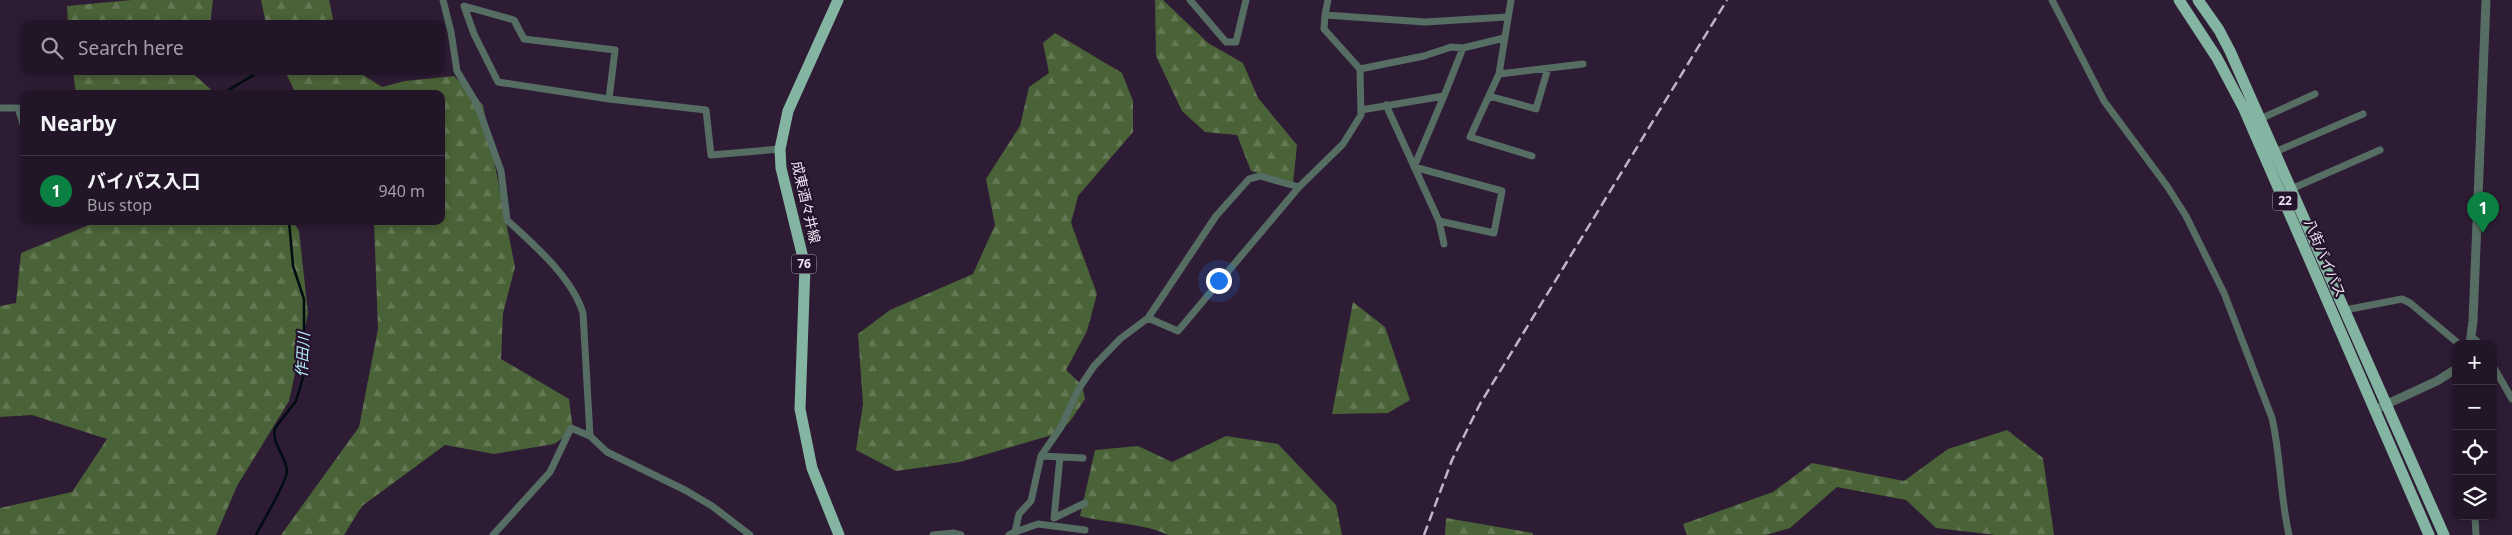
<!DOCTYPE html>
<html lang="en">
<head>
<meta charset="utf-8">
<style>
	body { margin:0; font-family:"Noto Sans","Noto Sans JP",sans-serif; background:#2e2233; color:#f1f3f6 }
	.controls { position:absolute; right:15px; bottom:15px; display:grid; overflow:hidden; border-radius:10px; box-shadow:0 2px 8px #0003 }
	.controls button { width:45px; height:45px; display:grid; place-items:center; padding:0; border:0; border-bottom:1px solid #3f3444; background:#221527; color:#f1f3f6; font:25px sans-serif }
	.you { position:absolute; left:1218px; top:280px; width:18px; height:18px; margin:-12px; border:4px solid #fff; border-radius:50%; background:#1a73e8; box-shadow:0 0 0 8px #1a73e833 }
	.badge { display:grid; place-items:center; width:32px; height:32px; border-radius:50%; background:#0b8043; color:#fff; font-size:16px; font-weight:700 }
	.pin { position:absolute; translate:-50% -41px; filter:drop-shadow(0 1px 2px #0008) }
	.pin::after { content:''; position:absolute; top:26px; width:18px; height:15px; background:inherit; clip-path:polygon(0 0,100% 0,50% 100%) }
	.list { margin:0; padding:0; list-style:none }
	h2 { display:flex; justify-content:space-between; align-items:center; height:65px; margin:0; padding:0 20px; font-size:21px }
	h2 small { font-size:16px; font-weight:400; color:#a29fa7 }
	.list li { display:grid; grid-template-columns:32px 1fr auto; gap:15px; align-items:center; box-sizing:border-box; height:70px; padding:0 20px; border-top:1px solid #3f3444 }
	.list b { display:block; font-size:19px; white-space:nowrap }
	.list p { margin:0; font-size:16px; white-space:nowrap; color:#a29fa7 }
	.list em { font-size:16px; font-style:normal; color:#a29fa7 }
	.icon { flex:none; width:28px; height:28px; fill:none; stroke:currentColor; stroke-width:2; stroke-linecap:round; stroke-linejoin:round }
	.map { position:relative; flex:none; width:2512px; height:535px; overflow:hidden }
	.search { position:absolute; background:#221527; box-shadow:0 2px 8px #0003; left:20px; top:20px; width:425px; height:55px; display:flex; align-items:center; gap:12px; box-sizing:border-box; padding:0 18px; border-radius:10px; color:#a29fa7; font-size:19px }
	.panel { position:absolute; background:#221527; box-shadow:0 2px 8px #0003; left:20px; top:90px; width:425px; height:135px; border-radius:10px }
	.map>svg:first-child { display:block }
	.forest { fill:url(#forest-firs) }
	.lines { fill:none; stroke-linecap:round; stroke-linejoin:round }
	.stream { stroke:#000c11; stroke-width:2.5 }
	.minor { stroke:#556d63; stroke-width:7 }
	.tertiary { stroke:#556d63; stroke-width:9 }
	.primary { stroke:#83b5a2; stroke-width:11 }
	.rail { stroke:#c1b3c5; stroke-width:2.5; stroke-dasharray:10 5; stroke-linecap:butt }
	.labels { text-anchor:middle; stroke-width:4.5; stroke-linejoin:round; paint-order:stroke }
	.shield { fill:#24132a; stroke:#b3a5b7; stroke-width:1 }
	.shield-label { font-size:12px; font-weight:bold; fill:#f0e4f4 }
	.street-label { font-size:14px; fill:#f0e4f4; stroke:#24132a }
	.water-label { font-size:15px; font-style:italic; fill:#b2ecf9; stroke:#24132a }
</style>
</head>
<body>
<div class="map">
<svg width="2512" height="535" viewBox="0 0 2512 535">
	<defs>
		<pattern id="forest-firs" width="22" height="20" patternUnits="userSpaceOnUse" patternTransform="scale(1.25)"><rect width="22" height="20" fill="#4a6237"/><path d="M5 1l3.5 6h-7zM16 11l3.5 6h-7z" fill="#647855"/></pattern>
	</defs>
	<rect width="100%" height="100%" fill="#2e1c34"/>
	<!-- forest -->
	<path class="forest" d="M132 0H213L210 24H68L67 6Z
		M261 0H329L334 24H266Z
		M1155 0H1163L1208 43 1243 63 1258 98 1297 145 1293 183 1251 171 1237 135 1205 132 1182 111 1156 56Z
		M1055 33 1122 73 1133 101V132L1078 196 1071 223 1097 294 1087 331 1066 370 1082 385 1085 399 1071 420 1059 433 960 462 896 471 856 450 863 404 858 334 890 310 973 274 995 225 986 179 1020 126 1029 87 1049 73 1043 43Z
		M73 71H190L216 94H76Z
		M285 71H357L382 87 405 81 454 76 483 105 515 267 503 313 501 359 569 399 573 431 554 444 494 454 445 445 362 506 344 535H281L359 427 378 329 374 221H441V94H296Z
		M91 221H293L299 231 308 313 289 401 237 486 216 535H0V508L72 492 107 439 32 415 0 417V306L16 303 21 253 89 225Z
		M1353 302 1385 327 1410 400 1388 413 1332 414Z
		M2007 430 2043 458 2054 535H1996L1936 528 1906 500 1837 487 1790 528 1766 535H1687L1683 524 1773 492 1812 463 1904 481 1948 449Z
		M1226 436 1278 444 1336 505 1342 535H1168C1141 522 1109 524 1080 516L1095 450 1138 446 1172 462Z
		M1446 518 1533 533V535H1445Z"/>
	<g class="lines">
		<!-- stream -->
		<path class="stream" d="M222 94 260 71
			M256 535C262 523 286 483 287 472 287 457 271 444 275 428L296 401 304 374V299L293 266 289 221"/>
		<!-- minor -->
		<path class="minor" d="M443 0 451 32 457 71 477 104 501 171 507 220C534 245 572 277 583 313L590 436
			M1190 0 1226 42H1236L1246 0
			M1328 0 1325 15 1425 22 1507 17
			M1511 0 1499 74 1470 137 1532 156
			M2052 0 2104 101 2167 186 2186 216 2224 293 2272 418C2281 457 2280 496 2289 535
			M464 6 514 20 524 39 615 50 609 99 498 82 474 34Z
			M1325 15 1324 29 1360 69
			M1499 74 1583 64
			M1489 96 1536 109 1548 68
			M609 99 706 110 711 155 780 149
			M1386 105 1439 221 1444 244
			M0 108H18L24 127
			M1361 110 1444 96 1463 48
			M2260 119 2315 94
			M2275 152 2363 114
			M2291 189 2380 150
			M1439 221 1494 233 1502 191 1414 167 1444 96
			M2345 310 2402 299 2410 303 2459 344
			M1148 318 1178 331 1299 187 1343 144 1361 115 1360 69 1424 56 1451 47 1463 48 1504 38
			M2472 337 2480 344
			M2493 366 2512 399
			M1041 456 1083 458
			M1060 457 1054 518 1085 503
			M2475 516 2476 535
			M1015 532 1038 524 1085 530
			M493 535 550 472 571 428 590 436 607 452 685 490 712 506 750 535
			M933 535 953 533 961 535
			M1009 535 1015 532 1019 514 1031 501 1041 456 1061 427 1078 390 1094 366 1120 339 1148 318 1216 216 1249 179 1260 176 1299 187"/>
		<!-- tertiary -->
		<path class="tertiary" d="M2470 344 2473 321 2486 0
			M2374 410 2437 381 2456 369"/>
		<!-- primary -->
		<path class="primary" d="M838 0 788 111 780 149 781 168 805 266 800 409 812 468 839 535
			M2179 0 2217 58 2244 109 2429 535
			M2198 0 2219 30 2230 51 2444 535"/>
		<!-- rail -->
		<path class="rail" d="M1424 535 1452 460 1480 404 1727 0"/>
	</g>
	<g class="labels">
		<!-- shield labels -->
		<g class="shield">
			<rect x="2272.5" y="191.5" width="25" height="19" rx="4"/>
			<rect x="791.5" y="254.5" width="25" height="19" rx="4"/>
		</g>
		<g class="shield-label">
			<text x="2285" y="205">22</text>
			<text x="804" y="268">76</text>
		</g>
		<!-- street labels -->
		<g class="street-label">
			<text transform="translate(806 202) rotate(77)" y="5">成東酒々井線</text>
			<text transform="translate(2325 258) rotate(67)" y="5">八街バイパス</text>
		</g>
		<!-- water labels -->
		<g class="water-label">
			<text transform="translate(303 355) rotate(-87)" y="5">作田川</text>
		</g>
	</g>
</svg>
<div class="controls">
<button>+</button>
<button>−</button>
<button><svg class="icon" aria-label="locate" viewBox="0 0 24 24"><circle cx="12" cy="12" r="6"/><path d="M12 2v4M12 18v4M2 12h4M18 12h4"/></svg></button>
<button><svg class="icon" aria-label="layers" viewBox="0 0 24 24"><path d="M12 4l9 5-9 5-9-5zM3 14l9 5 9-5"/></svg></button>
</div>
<div class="you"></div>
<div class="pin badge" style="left:2483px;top:233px">1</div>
<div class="search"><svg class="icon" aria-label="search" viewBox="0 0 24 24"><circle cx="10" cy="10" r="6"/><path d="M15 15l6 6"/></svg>Search here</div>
<section class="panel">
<h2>Nearby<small></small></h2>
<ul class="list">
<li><span class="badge">1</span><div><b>バイパス入口</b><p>Bus stop</p></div><em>940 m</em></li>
</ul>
</section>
</div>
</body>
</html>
